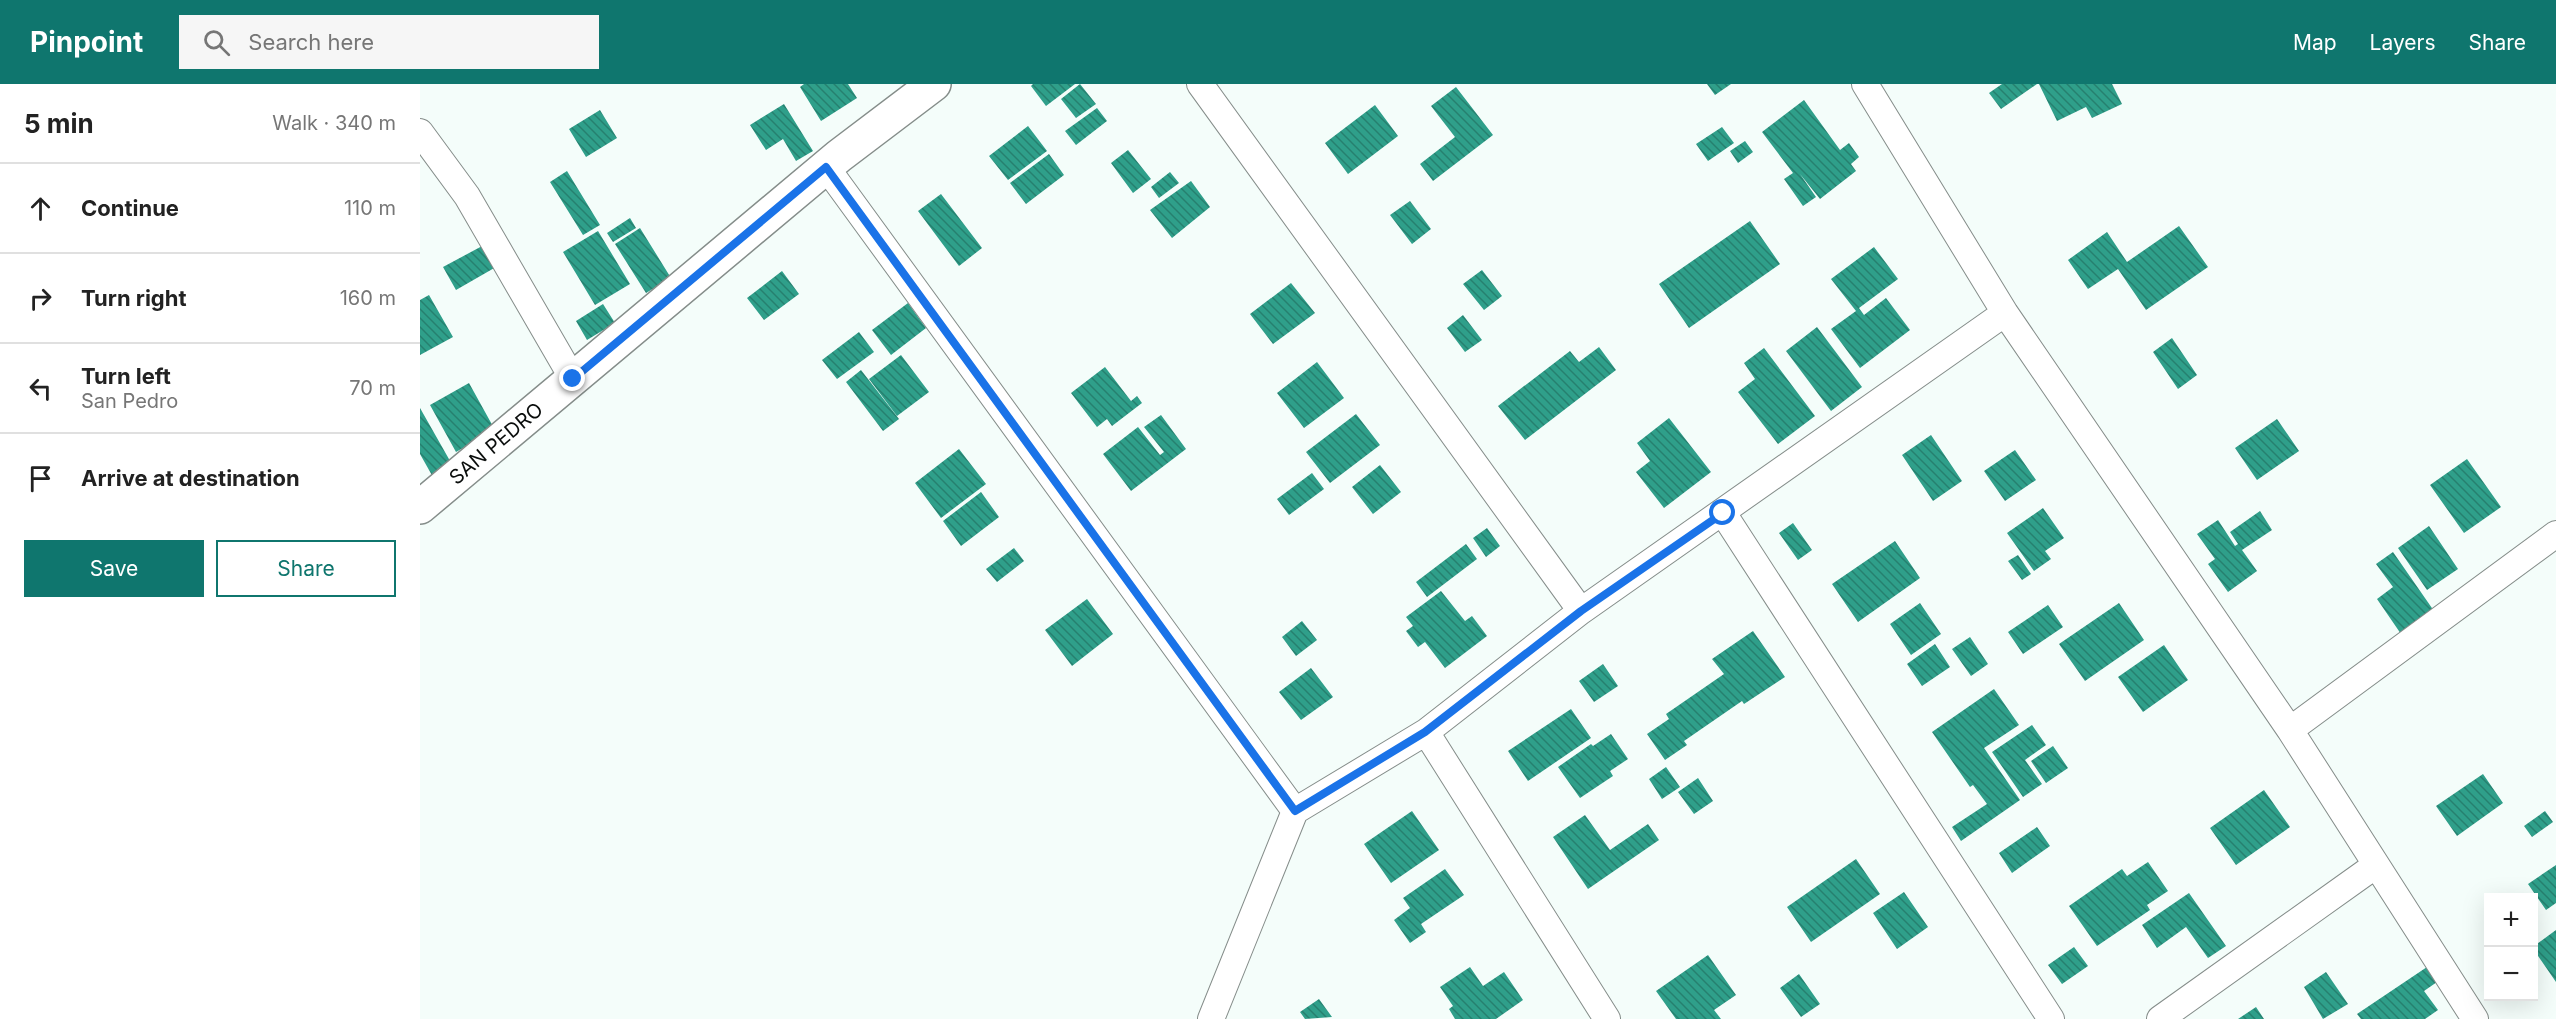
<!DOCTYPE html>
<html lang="en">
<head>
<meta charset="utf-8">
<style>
	body { margin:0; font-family:Inter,sans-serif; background:#f6f6f6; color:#222 }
	.controls { position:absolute; right:18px; bottom:18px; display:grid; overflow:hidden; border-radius:0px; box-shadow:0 6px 24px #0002 }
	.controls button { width:54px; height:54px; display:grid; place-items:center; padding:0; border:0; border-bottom:2px solid #e0e0e0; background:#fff; color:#222; font:30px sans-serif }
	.stop { position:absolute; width:18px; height:18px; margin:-14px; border:4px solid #1a73e8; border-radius:50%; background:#fff }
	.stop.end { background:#1a73e8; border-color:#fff; box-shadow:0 2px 6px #0008 }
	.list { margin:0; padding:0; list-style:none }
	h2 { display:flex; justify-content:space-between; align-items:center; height:78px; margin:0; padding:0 24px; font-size:26px }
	h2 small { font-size:20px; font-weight:400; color:#767676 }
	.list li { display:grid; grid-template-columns:39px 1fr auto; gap:18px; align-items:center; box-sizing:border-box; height:90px; padding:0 24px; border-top:2px solid #e0e0e0 }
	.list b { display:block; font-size:22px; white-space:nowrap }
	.list p { margin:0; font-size:20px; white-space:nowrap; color:#767676 }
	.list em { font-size:20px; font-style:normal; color:#767676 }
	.actions { display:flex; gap:12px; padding:18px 24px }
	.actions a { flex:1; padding:14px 0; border:2px solid #0f766e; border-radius:0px; text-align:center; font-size:21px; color:#0f766e }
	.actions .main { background:#0f766e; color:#fff }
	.icon { flex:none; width:33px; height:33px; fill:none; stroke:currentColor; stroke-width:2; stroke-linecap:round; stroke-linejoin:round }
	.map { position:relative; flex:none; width:2136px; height:935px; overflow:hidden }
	header { display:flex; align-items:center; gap:36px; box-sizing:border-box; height:84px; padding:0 30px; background:#0f766e; color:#fff }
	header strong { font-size:28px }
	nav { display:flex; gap:33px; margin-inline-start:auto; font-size:21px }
	.search { width:420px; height:54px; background:#f6f6f6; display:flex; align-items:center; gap:15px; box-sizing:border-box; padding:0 21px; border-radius:0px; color:#767676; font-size:22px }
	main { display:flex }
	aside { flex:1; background:#fff }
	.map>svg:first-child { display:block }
	.building { fill:url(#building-back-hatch) }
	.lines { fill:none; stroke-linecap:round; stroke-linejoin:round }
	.street-casing { stroke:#858d8a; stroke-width:28 }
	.secondary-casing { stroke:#858d8a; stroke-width:36 }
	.street { stroke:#fff; stroke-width:26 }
	.secondary { stroke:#fff; stroke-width:33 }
	.route { stroke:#1a73e8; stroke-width:8 }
	.labels { text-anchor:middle; stroke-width:4.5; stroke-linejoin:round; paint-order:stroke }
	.street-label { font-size:20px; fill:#0a0d0c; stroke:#fff }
</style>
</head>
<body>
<header>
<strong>Pinpoint</strong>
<div class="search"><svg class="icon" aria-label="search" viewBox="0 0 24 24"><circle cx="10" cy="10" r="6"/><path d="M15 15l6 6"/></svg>Search here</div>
<nav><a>Map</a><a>Layers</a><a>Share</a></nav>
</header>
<main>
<aside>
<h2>5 min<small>Walk · 340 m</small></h2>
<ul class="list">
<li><svg class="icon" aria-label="ahead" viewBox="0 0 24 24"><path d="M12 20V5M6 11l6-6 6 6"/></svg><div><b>Continue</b></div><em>110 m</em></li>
<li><svg class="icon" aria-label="right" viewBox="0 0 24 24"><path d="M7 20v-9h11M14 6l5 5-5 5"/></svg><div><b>Turn right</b></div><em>160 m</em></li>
<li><svg class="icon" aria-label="left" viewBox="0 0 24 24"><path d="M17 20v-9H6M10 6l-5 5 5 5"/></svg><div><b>Turn left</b><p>San Pedro</p></div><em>70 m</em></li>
<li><svg class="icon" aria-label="arrive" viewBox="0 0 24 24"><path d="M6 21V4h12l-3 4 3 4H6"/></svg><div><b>Arrive at destination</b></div></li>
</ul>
<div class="actions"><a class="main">Save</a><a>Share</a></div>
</aside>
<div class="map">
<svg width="2136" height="935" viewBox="0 0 2136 935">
	<defs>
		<pattern id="building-back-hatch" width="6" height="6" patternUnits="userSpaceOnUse" patternTransform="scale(1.5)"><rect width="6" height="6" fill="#2f9f8a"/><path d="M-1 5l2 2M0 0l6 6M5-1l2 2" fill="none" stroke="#26806f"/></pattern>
	</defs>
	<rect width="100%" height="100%" fill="#f4fdfa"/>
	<!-- building -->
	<path class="building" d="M384 0H428L437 14 401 37 380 3Z
		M613 0H655L626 22 611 2Z
		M660 0 676 20 656 34 641 15Z
		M1287 0H1311L1295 11Z
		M1582 0H1617L1581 25 1569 9Z
		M1619 0H1692L1702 20 1672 34 1666 23 1637 37Z
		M1036 3 1073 51 1013 97 1000 80 1035 53 1011 22Z
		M1384 16 1420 66 1429 59 1439 73 1431 80 1436 87 1400 115 1380 90 1396 113 1383 122 1364 95 1373 89 1342 48Z
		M364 20 393 67 376 77 363 55 346 66 330 41Z
		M955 21 978 52 928 90 905 59Z
		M677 24 687 37 656 61 645 47Z
		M180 26 197 54 166 73 149 45Z
		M608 42 627 67 588 96 569 72Z
		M1302 43 1314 59 1288 77 1276 60Z
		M1325 57 1333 68 1318 79 1310 67Z
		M708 66 731 95 713 109 691 79Z
		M629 70 644 91 606 120 590 99Z
		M147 87 180 141 163 151 130 98Z
		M750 88 759 99 739 114 731 103Z
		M771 97 790 123 752 154 730 126Z
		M521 110 562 164 539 182 498 127Z
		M990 117 1011 145 992 160 970 131Z
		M210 134 216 144 193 158 187 149Z
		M1330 137 1360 180 1269 244 1239 200Z
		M1759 142 1788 183 1726 226 1698 185 1668 205 1648 176 1687 148 1707 178Z
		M220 144 251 194 226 209 195 160Z
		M178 147 210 200 175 221 143 168Z
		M64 161 76 183 36 206 23 183Z
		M1454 163 1478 195 1439 224 1444 231 1466 214 1490 246 1440 284 1411 245 1436 227 1411 195Z
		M1062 186 1082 212 1064 226 1043 200Z
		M362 187 379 210 344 236 327 214Z
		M871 199 895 229 853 260 830 230Z
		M9 211 33 253 0 271V216Z
		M488 219 506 244 471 271 452 246Z
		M183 220 195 239 167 256 156 237Z
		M1043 231 1062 256 1045 268 1027 244Z
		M1397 243 1442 303 1411 327 1366 267Z
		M439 248 454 268 417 295 402 276Z
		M1752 254 1777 291 1758 305 1733 268Z
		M1179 263 1196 286 1105 356 1078 322 1150 267 1159 278Z
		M1344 264 1395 332 1358 360 1318 308 1335 295 1324 279Z
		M481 271 509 308 477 332 449 295Z
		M897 278 924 314 884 344 857 309Z
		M685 283 711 317 717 312 722 319 692 342 687 335 677 343 651 309Z
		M441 286 479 335 463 347 426 298Z
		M49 299 75 346 36 368 10 321Z
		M0 324 38 391 18 402 0 370Z
		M936 330 960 361 910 399 886 368Z
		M741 331 766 365 711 407 683 370 718 343 740 371 744 368 724 343Z
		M1249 334 1291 388 1244 424 1216 388 1230 377 1217 359Z
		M1857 335 1879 367 1837 396 1815 364Z
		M1511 351 1542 397 1513 417 1482 371Z
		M539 365 566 400 521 434 495 399Z
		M1595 366 1616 396 1585 417 1564 387Z
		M2047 375 2081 423 2044 449 2010 401Z
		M960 381 981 408 953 430 932 403Z
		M892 389 904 405 869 431 857 415Z
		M561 408 579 433 541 462 523 437Z
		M1623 424 1644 454 1625 467 1631 475 1614 487 1587 449Z
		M1840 427 1852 446 1822 466 1837 487 1808 508 1788 480 1795 475 1777 450 1798 436 1815 462 1818 460 1810 448Z
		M1373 439 1392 466 1378 476 1359 449Z
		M2009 442 2038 485 2007 506 1978 464Z
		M1067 444 1080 462 1066 473 1053 454Z
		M1475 457 1500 494 1438 538 1412 500Z
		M1046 460 1057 475 1007 513 996 498Z
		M594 464 604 477 577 498 566 485Z
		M1973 468 2014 527 1981 550 1957 515 1973 503 1956 480Z
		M1598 471 1611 490 1602 496 1588 477Z
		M1021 507 1045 537 1052 532 1067 552 1025 584 1005 558 998 563 986 547 993 542 986 533Z
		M667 515 693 550 652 582 625 546Z
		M1500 519 1521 550 1491 571 1470 540Z
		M1699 519 1724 556 1665 597 1639 560Z
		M1628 521 1643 543 1603 570 1588 548Z
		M882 537 897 556 876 572 862 553Z
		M1333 547 1365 593 1324 620 1322 617 1264 657 1267 661 1245 676 1227 650 1249 635 1246 630 1304 590 1292 575Z
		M1550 553 1568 580 1551 592 1532 565Z
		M1515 560 1530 583 1502 602 1487 580Z
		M1744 561 1768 596 1723 628 1698 593Z
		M1183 580 1198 602 1174 618 1159 597Z
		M891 584 913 613 881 636 859 608Z
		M1574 605 1599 641 1564 664 1600 716 1541 757 1532 743 1567 720 1553 701 1550 703 1512 648Z
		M1151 625 1171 654 1108 697 1088 667Z
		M1612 641 1626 661 1605 676 1622 700 1603 713 1572 668Z
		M1191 650 1208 675 1190 687 1193 692 1160 714 1138 683 1171 660 1173 662Z
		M1633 662 1648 684 1626 699 1611 677Z
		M1246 683 1260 703 1242 715 1229 695Z
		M2063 690 2083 719 2037 752 2016 722Z
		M1278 694 1293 717 1274 730 1258 708Z
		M1844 706 1870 743 1816 781 1790 744Z
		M992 727 1019 766 971 799 944 760Z
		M2125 727 2133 738 2112 753 2104 742Z
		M1165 731 1190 766 1228 740 1239 756 1168 805 1133 753Z
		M1617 743 1630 762 1592 789 1579 769Z
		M1436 775 1460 810 1391 858 1367 823Z
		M1728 778 1748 807 1727 821 1730 826 1677 862 1649 822 1702 785 1707 792Z
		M2136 781V819L2126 826 2108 800Z
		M1025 785 1044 811 1001 840 1006 848 990 859 974 836 990 824 983 814Z
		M1484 808 1508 843 1477 865 1453 829Z
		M1769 809 1806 862 1788 874 1766 843 1737 864 1722 841Z
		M2136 846V898L2114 866V862Z
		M1654 863 1668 882 1642 900 1628 881Z
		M1288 871 1316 911 1294 926 1301 935H1256L1236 907Z
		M1050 883 1063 902 1084 888 1103 916 1076 935H1035L1029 925 1033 922 1020 903Z
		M2007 883 2017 898 2004 907 2018 926 2005 935H1941L1937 930Z
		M1906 888 1928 920 1903 935 1884 903Z
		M1379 890 1400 920 1381 933 1360 904Z
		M899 915 912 933 885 935 880 928Z
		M1836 923 1844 935H1818Z"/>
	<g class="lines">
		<!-- street casing -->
		<g class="street-casing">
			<path id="street" d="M780 0 1161 527
				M1445 0 1585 229 1870 646 2055 935
				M0 48 47 112 153 295
				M406 83 875 727
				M1303 429 1631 935
				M1870 646 2136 450
				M1006 648 1187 935
				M791 935 875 727 1006 648 1161 527 1585 229
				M1740 935 1956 781"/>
		</g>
		<!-- secondary casing -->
		<g class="secondary-casing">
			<g id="secondary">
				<path id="s1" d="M0 423 419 72 514 0"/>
			</g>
		</g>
		<!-- street -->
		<use href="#street" class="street"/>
		<!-- secondary -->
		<use href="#secondary" class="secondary"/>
	</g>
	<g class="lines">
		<!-- route -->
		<path class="route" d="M153 295 406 83 875 727 1005 648 1161 527 1303 429"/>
	</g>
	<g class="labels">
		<!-- street labels -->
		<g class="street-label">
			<text dy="7" stroke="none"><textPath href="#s1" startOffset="99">SAN PEDRO</textPath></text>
		</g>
	</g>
</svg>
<div class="controls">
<button>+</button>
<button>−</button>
</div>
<div class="stop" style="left:1303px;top:429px"></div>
<div class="stop end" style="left:153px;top:295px"></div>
</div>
</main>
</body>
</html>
